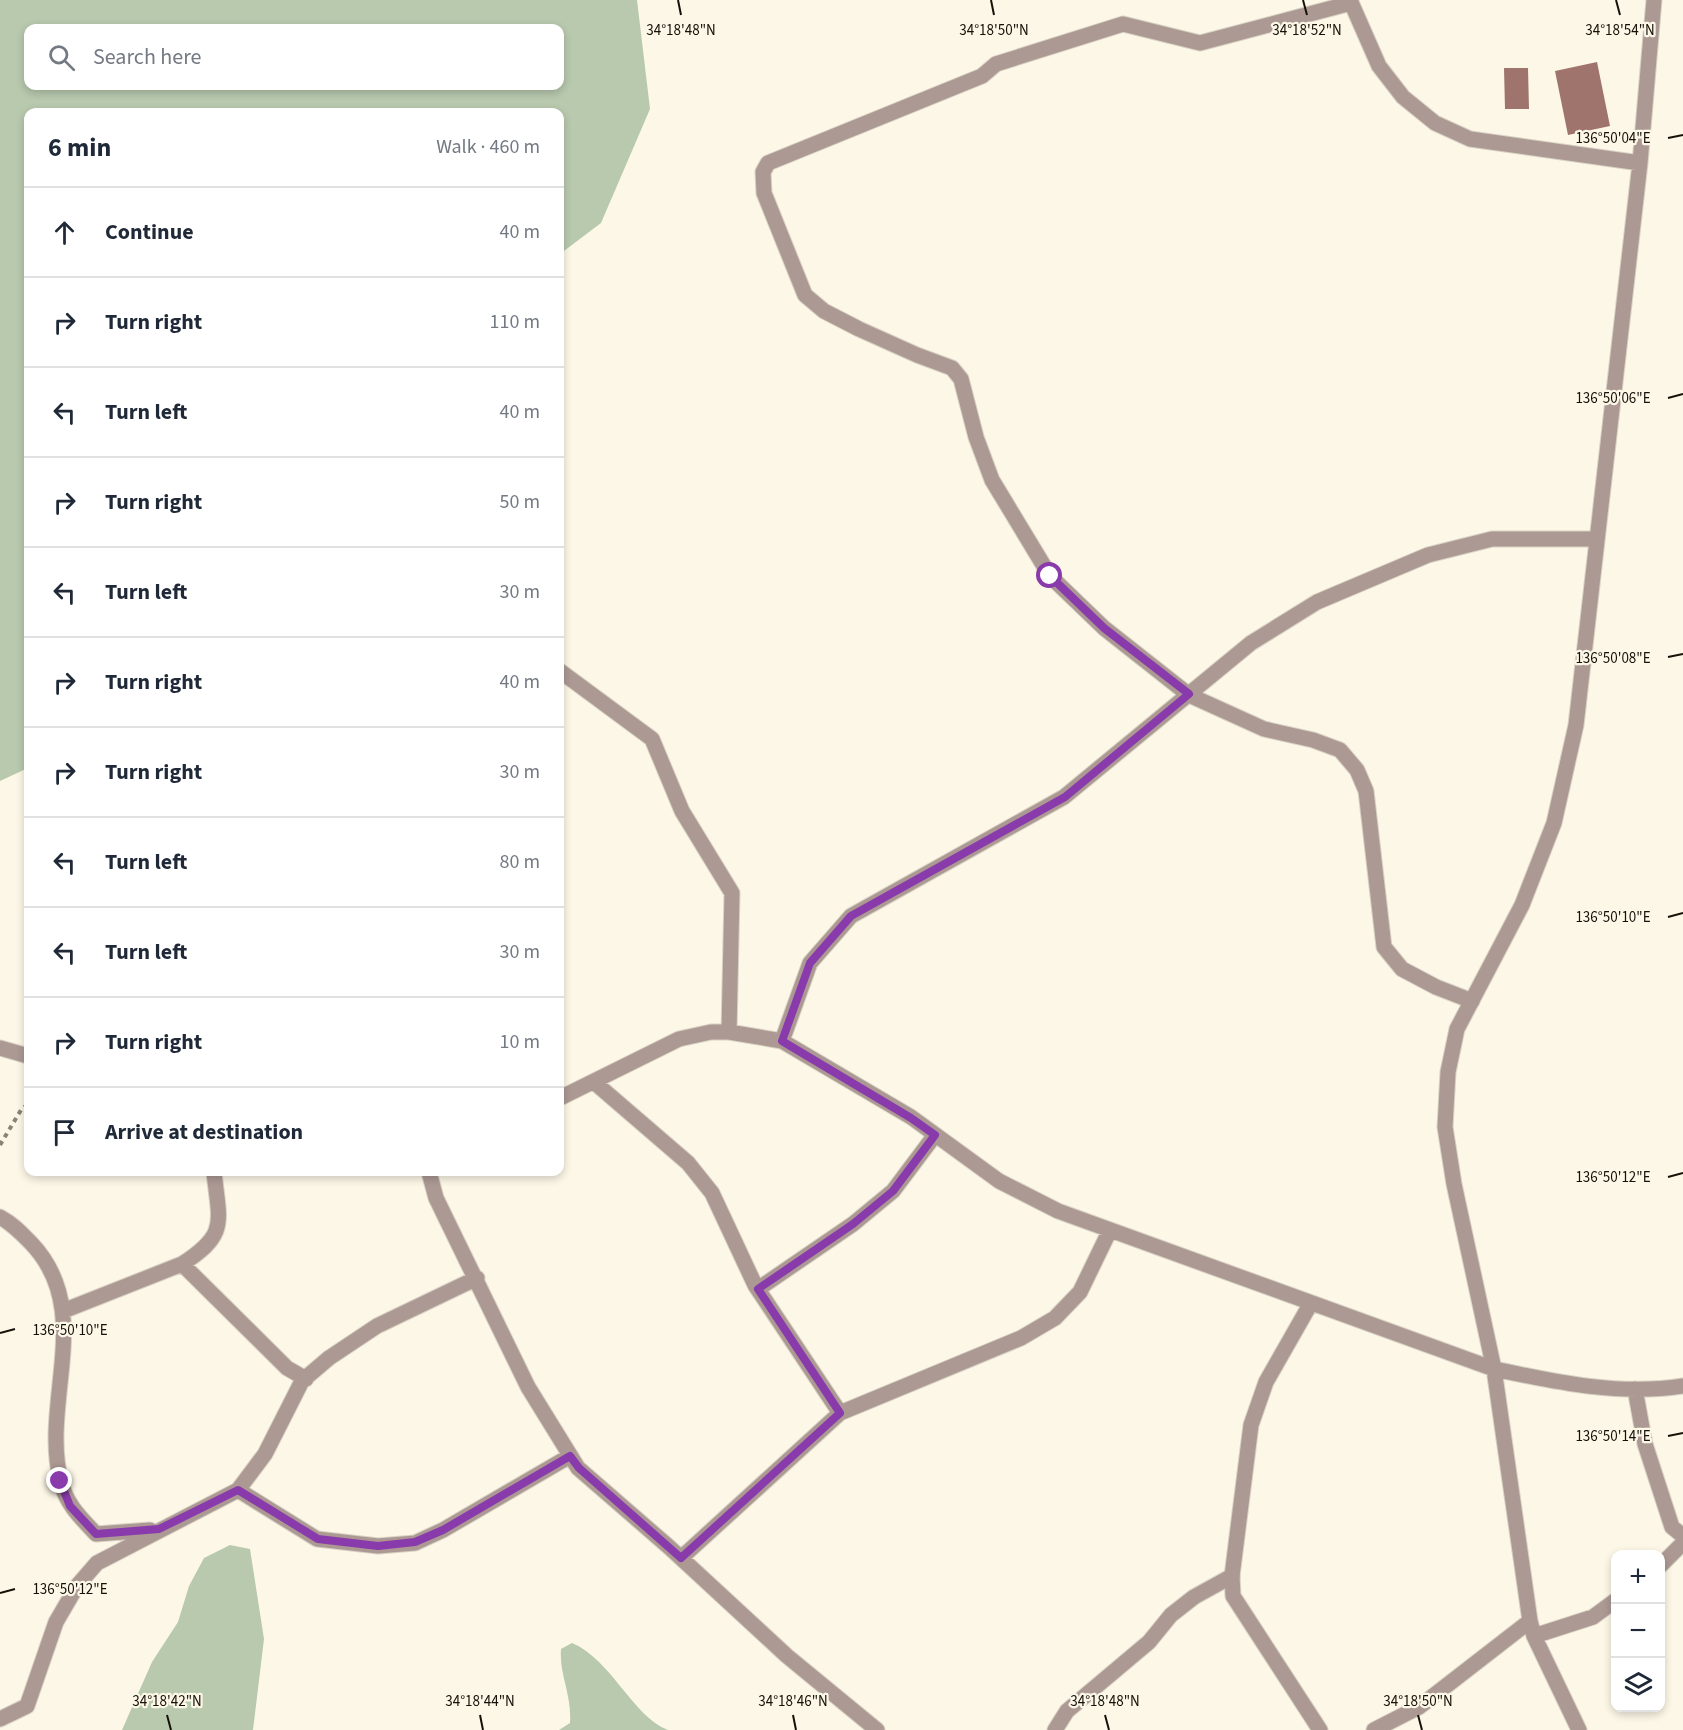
<!DOCTYPE html>
<html lang="en">
<head>
<meta charset="utf-8">
<style>
	body { margin:0; font-family:"Source Sans 3",sans-serif; background:#f2f2f3; color:#1f2937 }
	.controls { position:absolute; right:18px; bottom:18px; display:grid; overflow:hidden; border-radius:12px; box-shadow:0 3px 9px #0003 }
	.controls button { width:54px; height:54px; display:grid; place-items:center; padding:0; border:0; border-bottom:2px solid #e0e1e3; background:#fff; color:#1f2937; font:30px sans-serif }
	.stop { position:absolute; width:18px; height:18px; margin:-14px; border:4px solid #893aab; border-radius:50%; background:#fff }
	.stop.end { background:#893aab; border-color:#fff; box-shadow:0 2px 6px #0008 }
	.list { margin:0; padding:0; list-style:none }
	h2 { display:flex; justify-content:space-between; align-items:center; height:78px; margin:0; padding:0 24px; font-size:26px }
	h2 small { font-size:20px; font-weight:400; color:#747a83 }
	.list li { display:grid; grid-template-columns:39px 1fr auto; gap:18px; align-items:center; box-sizing:border-box; height:90px; padding:0 24px; border-top:2px solid #e0e1e3 }
	.list b { display:block; font-size:22px; white-space:nowrap }
	.list em { font-size:20px; font-style:normal; color:#747a83 }
	.icon { flex:none; width:33px; height:33px; fill:none; stroke:currentColor; stroke-width:2; stroke-linecap:round; stroke-linejoin:round }
	.map { position:relative; flex:none; width:1683px; height:1730px; overflow:hidden }
	.search { position:absolute; background:#fff; box-shadow:0 3px 9px #0003; left:24px; top:24px; width:540px; height:66px; display:flex; align-items:center; gap:15px; box-sizing:border-box; padding:0 21px; border-radius:12px; color:#747a83; font-size:22px }
	.panel { position:absolute; background:#fff; box-shadow:0 3px 9px #0003; left:24px; top:108px; width:540px; height:1068px; border-radius:12px }
	.map>svg:first-child { display:block }
	.green { fill:#b8c9ae; fill-rule:evenodd }
	.building { fill:#9e746c }
	.lines { fill:none; stroke-linecap:round; stroke-linejoin:round }
	.lane-casing { stroke:#d8d2c3; stroke-width:17 }
	.street-casing { stroke:#d8d2c3; stroke-width:17 }
	.path { stroke:#898478; stroke-width:4; stroke-dasharray:4.5 4.5; stroke-linecap:butt }
	.lane { stroke:#ac9994; stroke-width:15 }
	.street { stroke:#ac9994; stroke-width:15 }
	.route { stroke:#893aab; stroke-width:8 }
	.ticks { fill:none; stroke:#151108; stroke-width:2 }
	.ticks-label { font-size:15px; text-anchor:middle; fill:#151108; stroke:#fdf7e7; stroke-width:4.5; stroke-linejoin:round; paint-order:stroke }
</style>
</head>
<body>
<div class="map">
<svg width="1683" height="1730" viewBox="0 0 1683 1730">
	<rect width="100%" height="100%" fill="#fdf7e7"/>
	<!-- green -->
	<path class="green" d="M0 0H637L650 109 601 223 560 254V112H28V768L0 781ZM28 28H560V86H28Z
		M230 1545 250 1549 264 1639 253 1730H122L152 1662 178 1622 189 1586 204 1558Z
		M572 1643C612 1660 632 1716 668 1730H559L570 1723C572 1694 559 1675 561 1649Z"/>
	<!-- building -->
	<path class="building" d="M1597 62 1610 126 1568 135 1555 71Z
		M1504 68H1528L1529 109H1505Z"/>
	<g class="lines">
		<!-- lane casing -->
		<g class="lane-casing">
			<path id="lane" d="M1351 3 1200 43 1123 24 996 64 982 76 768 163 763 172 764 193 805 295 824 311 859 329 917 355 952 368 961 379 976 437 992 480 1050 576 1104 628 1189 695 1264 729 1313 740 1340 750 1357 770 1366 791 1384 947 1402 969 1436 987 1472 1001
				M758 1289 853 1224 893 1191 935 1135
				M1055 1730 1067 1711 1149 1642 1171 1615 1194 1597 1232 1576"/>
		</g>
		<!-- street casing -->
		<g class="street-casing">
			<path id="street" d="M1350 0 1379 66 1403 97 1435 123 1470 139 1640 163
				M560 671 652 739 682 811 732 893 729 1032
				M782 1041 810 963 851 916 1064 797 1251 643 1317 602 1428 555 1492 539H1597
				M0 1048 28 1056
				M594 1082 688 1163 712 1193 755 1285 840 1413
				M560 1098 679 1039 711 1032H729L782 1041 911 1117 999 1181 1058 1211 1494 1369C1556 1382 1620 1396 1683 1386
				M429 1172 436 1198 528 1387 578 1468 669 1547 787 1656 877 1730
				M0 1217C13 1224 21 1233 31 1243 96 1311 40 1402 61 1482 66 1504 81 1518 96 1534L150 1530
				M182 1264C229 1234 219 1222 214 1172
				M1311 1303 1266 1382 1251 1425 1232 1576 1233 1596 1320 1730
				M63 1311 182 1264 287 1368 306 1379
				M1635 1389 1645 1444 1672 1527 1683 1536
				M238 1490 317 1539 378 1546 415 1543 443 1530 570 1456
				M681 1558 840 1413 1021 1338 1055 1318 1080 1292 1110 1230
				M1660 1566 1683 1543
				M1534 1636 1593 1617 1616 1600
				M0 1719 27 1706 56 1622 77 1586 97 1563 238 1490 265 1454 302 1381 329 1358 377 1326 477 1278
				M1374 1730 1419 1707 1530 1621
				M1579 1730 1534 1636 1530 1621 1494 1369 1454 1184 1445 1127 1448 1072 1457 1029 1522 905 1554 823 1576 725 1640 163 1654 0"/>
		</g>
		<!-- path -->
		<path class="path" d="M0 1145 21 1110 28 1104"/>
		<!-- lane -->
		<use href="#lane" class="lane"/>
		<!-- street -->
		<use href="#street" class="street"/>
	</g>
	<g class="lines">
		<!-- route -->
		<path class="route" d="M60 1481 70 1506 96 1534 159 1529 238 1490 318 1539 378 1546 415 1542 443 1530 570 1456 579 1468 681 1558 840 1413 758 1289 853 1224 893 1191 935 1135 911 1118 782 1041 810 963 851 916 1065 797 1189 694 1104 628 1050 576"/>
	</g>
	<!-- ticks -->
	<path class="ticks" d="M678 0 681 15M991 0 994 15M1303 0 1307 15M1616 0 1620 15M1668 138 1683 135M1668 398 1683 394M1668 657 1683 654M1668 917 1683 913M1668 1177 1683 1173M0 1333 15 1329M1668 1436 1683 1433M0 1593 15 1589M167 1715 171 1730M480 1715 483 1730M793 1715 796 1730M1105 1715 1109 1730M1418 1715 1422 1730"/>
	<g class="ticks-label">
		<text x="681" y="35">34°18'48"N</text>
		<text x="994" y="35">34°18'50"N</text>
		<text x="1307" y="35">34°18'52"N</text>
		<text x="1620" y="35">34°18'54"N</text>
		<text x="1613" y="143">136°50'04"E</text>
		<text x="1613" y="403">136°50'06"E</text>
		<text x="1613" y="663">136°50'08"E</text>
		<text x="1613" y="922">136°50'10"E</text>
		<text x="1613" y="1182">136°50'12"E</text>
		<text x="70" y="1335">136°50'10"E</text>
		<text x="1613" y="1441">136°50'14"E</text>
		<text x="70" y="1594">136°50'12"E</text>
		<text x="167" y="1706">34°18'42"N</text>
		<text x="480" y="1706">34°18'44"N</text>
		<text x="793" y="1706">34°18'46"N</text>
		<text x="1105" y="1706">34°18'48"N</text>
		<text x="1418" y="1706">34°18'50"N</text>
	</g>
</svg>
<div class="controls">
<button>+</button>
<button>−</button>
<button><svg class="icon" aria-label="layers" viewBox="0 0 24 24"><path d="M12 4l9 5-9 5-9-5zM3 14l9 5 9-5"/></svg></button>
</div>
<div class="stop" style="left:1050px;top:576px"></div>
<div class="stop end" style="left:60px;top:1481px"></div>
<div class="search"><svg class="icon" aria-label="search" viewBox="0 0 24 24"><circle cx="10" cy="10" r="6"/><path d="M15 15l6 6"/></svg>Search here</div>
<section class="panel">
<h2>6 min<small>Walk · 460 m</small></h2>
<ul class="list">
<li><svg class="icon" aria-label="ahead" viewBox="0 0 24 24"><path d="M12 20V5M6 11l6-6 6 6"/></svg><div><b>Continue</b></div><em>40 m</em></li>
<li><svg class="icon" aria-label="right" viewBox="0 0 24 24"><path d="M7 20v-9h11M14 6l5 5-5 5"/></svg><div><b>Turn right</b></div><em>110 m</em></li>
<li><svg class="icon" aria-label="left" viewBox="0 0 24 24"><path d="M17 20v-9H6M10 6l-5 5 5 5"/></svg><div><b>Turn left</b></div><em>40 m</em></li>
<li><svg class="icon" aria-label="right" viewBox="0 0 24 24"><path d="M7 20v-9h11M14 6l5 5-5 5"/></svg><div><b>Turn right</b></div><em>50 m</em></li>
<li><svg class="icon" aria-label="left" viewBox="0 0 24 24"><path d="M17 20v-9H6M10 6l-5 5 5 5"/></svg><div><b>Turn left</b></div><em>30 m</em></li>
<li><svg class="icon" aria-label="right" viewBox="0 0 24 24"><path d="M7 20v-9h11M14 6l5 5-5 5"/></svg><div><b>Turn right</b></div><em>40 m</em></li>
<li><svg class="icon" aria-label="right" viewBox="0 0 24 24"><path d="M7 20v-9h11M14 6l5 5-5 5"/></svg><div><b>Turn right</b></div><em>30 m</em></li>
<li><svg class="icon" aria-label="left" viewBox="0 0 24 24"><path d="M17 20v-9H6M10 6l-5 5 5 5"/></svg><div><b>Turn left</b></div><em>80 m</em></li>
<li><svg class="icon" aria-label="left" viewBox="0 0 24 24"><path d="M17 20v-9H6M10 6l-5 5 5 5"/></svg><div><b>Turn left</b></div><em>30 m</em></li>
<li><svg class="icon" aria-label="right" viewBox="0 0 24 24"><path d="M7 20v-9h11M14 6l5 5-5 5"/></svg><div><b>Turn right</b></div><em>10 m</em></li>
<li><svg class="icon" aria-label="arrive" viewBox="0 0 24 24"><path d="M6 21V4h12l-3 4 3 4H6"/></svg><div><b>Arrive at destination</b></div></li>
</ul>
</section>
</div>
</body>
</html>
